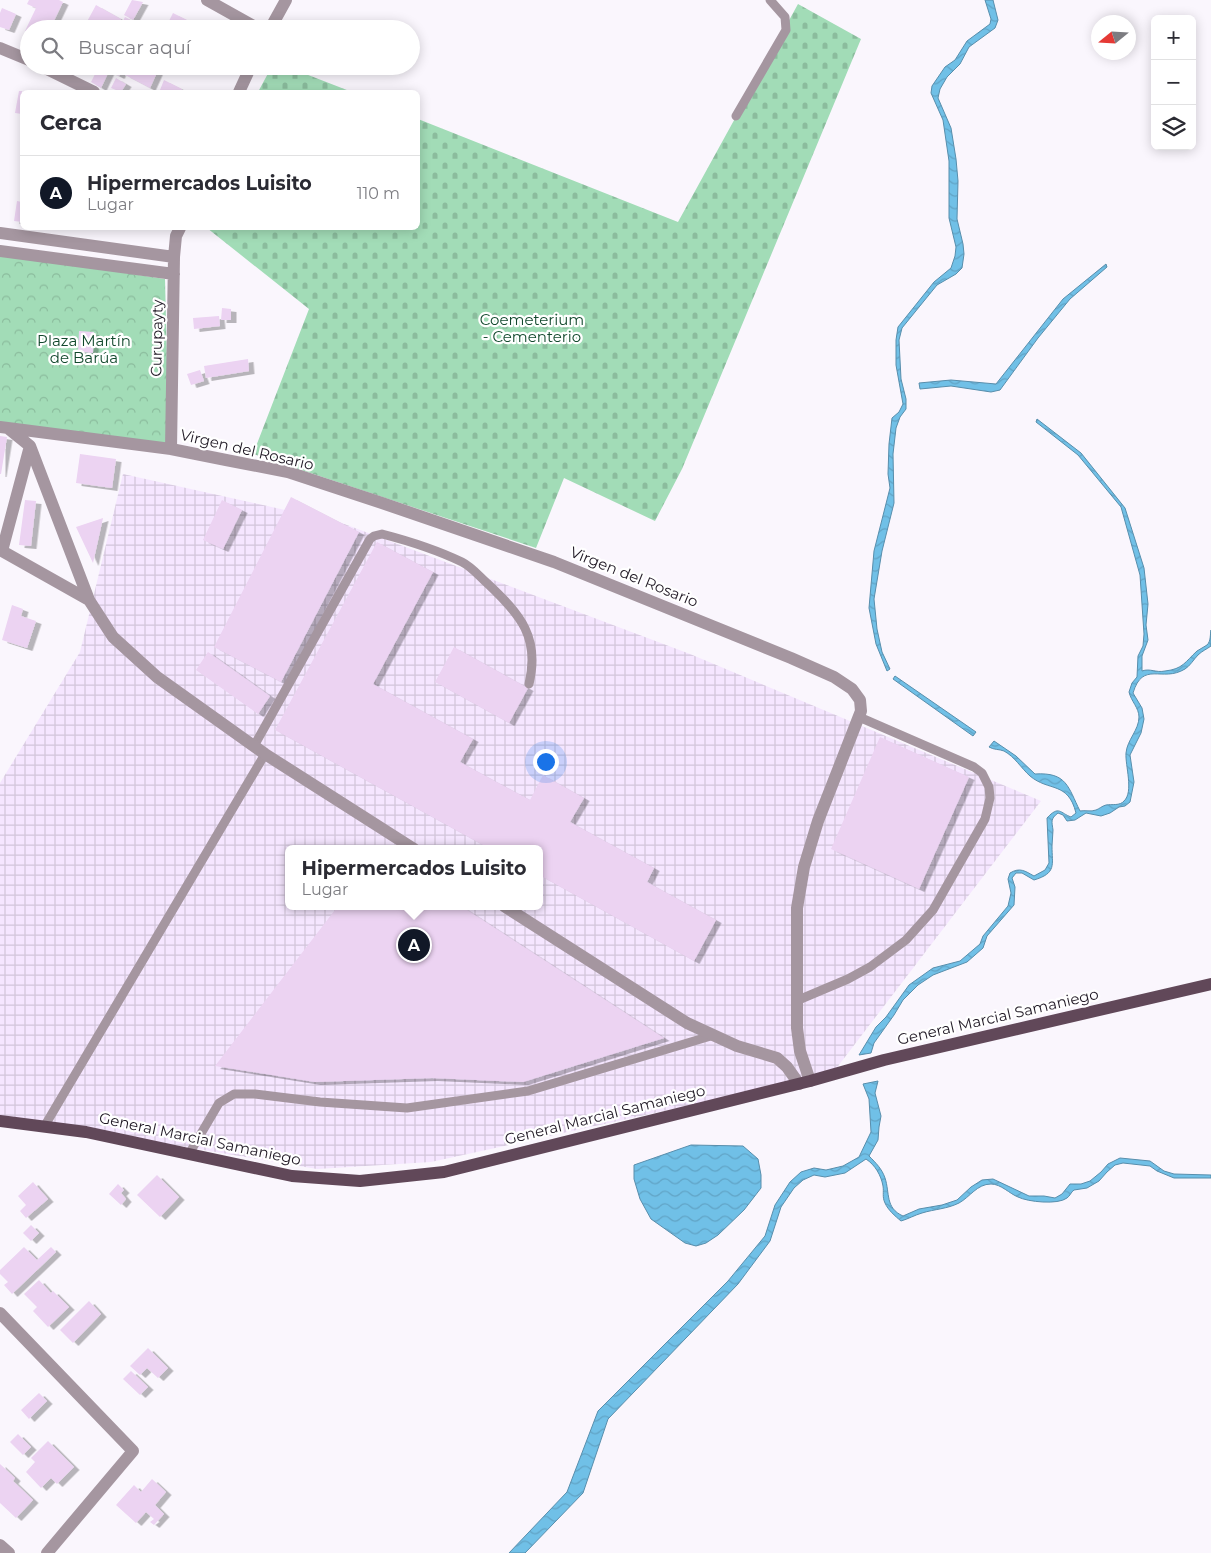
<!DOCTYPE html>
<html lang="es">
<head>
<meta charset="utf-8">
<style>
	body { margin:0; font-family:Montserrat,sans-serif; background:#f7f7f7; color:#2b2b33 }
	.controls { position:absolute; right:15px; top:15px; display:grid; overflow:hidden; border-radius:8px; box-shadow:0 2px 12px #0003 }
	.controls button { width:45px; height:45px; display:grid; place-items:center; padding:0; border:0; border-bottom:1px solid #e1e1e2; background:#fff; color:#2b2b33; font:25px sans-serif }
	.compass { position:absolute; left:1091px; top:15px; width:45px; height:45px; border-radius:50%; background:#fff; box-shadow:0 2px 12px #0003; rotate:252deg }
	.you { position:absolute; left:545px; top:761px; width:18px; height:18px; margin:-12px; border:4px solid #fff; border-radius:50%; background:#1a73e8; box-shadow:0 0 0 8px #1a73e833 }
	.badge { display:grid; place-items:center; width:32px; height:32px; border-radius:50%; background:#111827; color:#fff; font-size:16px; font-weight:700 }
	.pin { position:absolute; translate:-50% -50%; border:2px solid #fff; box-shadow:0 1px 5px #0006 }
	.popup { position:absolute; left:285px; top:845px; width:258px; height:65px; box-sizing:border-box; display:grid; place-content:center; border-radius:8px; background:#fff; filter:drop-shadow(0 1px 4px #0005); font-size:16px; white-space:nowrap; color:#7c7c81 }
	.popup b { font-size:19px; color:#2b2b33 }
	.popup::after { content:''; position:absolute; left:50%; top:100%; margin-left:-10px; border:10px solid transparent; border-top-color:#fff }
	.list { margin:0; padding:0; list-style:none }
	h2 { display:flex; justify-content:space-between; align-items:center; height:65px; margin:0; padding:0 20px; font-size:21px }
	h2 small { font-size:16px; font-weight:400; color:#7c7c81 }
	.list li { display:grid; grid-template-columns:32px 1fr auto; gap:15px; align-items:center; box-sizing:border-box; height:75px; padding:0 20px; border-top:1px solid #e1e1e2 }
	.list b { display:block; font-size:19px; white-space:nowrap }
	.list p { margin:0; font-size:16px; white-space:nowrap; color:#7c7c81 }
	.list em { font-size:16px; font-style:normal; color:#7c7c81 }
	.icon { flex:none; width:28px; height:28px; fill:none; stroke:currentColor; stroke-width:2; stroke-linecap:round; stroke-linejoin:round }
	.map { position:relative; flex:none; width:1211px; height:1553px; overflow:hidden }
	.search { position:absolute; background:#fff; box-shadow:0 2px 12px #0003; left:20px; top:20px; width:400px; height:55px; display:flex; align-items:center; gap:12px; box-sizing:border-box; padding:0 18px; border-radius:28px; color:#7c7c81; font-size:19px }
	.panel { position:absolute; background:#fff; box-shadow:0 2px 12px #0003; left:20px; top:90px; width:400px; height:140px; border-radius:8px }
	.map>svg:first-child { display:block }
	.industrial { fill:url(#industrial-grid); fill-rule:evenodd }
	.cemetery { fill:url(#cemetery-stones) }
	.park { fill:url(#park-crowns) }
	.water { fill:url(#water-waves); stroke:#588eac }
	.building { fill:#ecd3f2; filter:url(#shadow) }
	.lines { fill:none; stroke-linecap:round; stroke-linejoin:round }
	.lane { stroke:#a596a0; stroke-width:9 }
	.street { stroke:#a596a0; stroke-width:12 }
	.primary { stroke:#614859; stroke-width:12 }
	.labels { text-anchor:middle; stroke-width:4.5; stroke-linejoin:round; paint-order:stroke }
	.park-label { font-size:15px; fill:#11482c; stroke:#fff }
	.street-label { font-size:15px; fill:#1f1824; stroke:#fff }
</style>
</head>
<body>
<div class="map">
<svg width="1211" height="1553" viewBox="0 0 1211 1553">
	<defs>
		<pattern id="industrial-grid" width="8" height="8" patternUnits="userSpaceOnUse" patternTransform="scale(1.25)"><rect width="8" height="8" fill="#f5e6ff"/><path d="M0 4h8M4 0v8" fill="none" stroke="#d2c5da"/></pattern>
		<pattern id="cemetery-stones" width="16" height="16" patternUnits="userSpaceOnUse" patternTransform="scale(1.25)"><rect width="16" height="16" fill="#a2dcb7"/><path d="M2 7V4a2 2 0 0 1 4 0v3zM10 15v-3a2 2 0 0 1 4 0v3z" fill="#8bbc9d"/></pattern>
		<pattern id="park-crowns" width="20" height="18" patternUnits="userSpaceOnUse" patternTransform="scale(1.25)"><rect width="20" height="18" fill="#a2dcb7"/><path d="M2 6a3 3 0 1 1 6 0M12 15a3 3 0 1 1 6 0" fill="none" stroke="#8bbc9d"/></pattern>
		<pattern id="water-waves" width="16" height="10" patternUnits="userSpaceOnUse" patternTransform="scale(1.25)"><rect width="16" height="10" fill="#70c0e7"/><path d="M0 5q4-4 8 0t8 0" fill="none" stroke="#61a4c6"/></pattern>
		<filter id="shadow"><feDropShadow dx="5.5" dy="3" stdDeviation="0" flood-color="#0004"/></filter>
	</defs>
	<rect width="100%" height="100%" fill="#faf6fd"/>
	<!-- industrial -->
	<path class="industrial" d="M123 474 339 522 690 654 1041 801 832 1074 431 1162 317 1169 0 1116V783L80 652ZM289 849H539V906H289Z"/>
	<!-- cemetery -->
	<path class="cemetery" d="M798 4 861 39 682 469 655 521 564 478 536 548 253 454 309 309 207 228H418V119L678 222Z
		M272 66H285L352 92H258Z"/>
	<!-- park -->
	<path class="park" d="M0 254 165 279 169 446 0 422Z"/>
	<!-- water -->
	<path class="water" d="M985 0H993L998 20 995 28 969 47 960 64 947 77 940 89 938 98 951 128 956 159 958 181 957 219 963 244 964 254 962 268 956 274 937 285 902 328 899 340 901 379 906 399V409L900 417 896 428 893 454 894 503 882 551 874 599 877 629 882 652 890 669 887 671 876 644 869 608 874 551 890 488 888 474 889 444 892 418 899 412 903 404 896 365V340L898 327 934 282 951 268 955 256 956 247 949 218V161L943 120 931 93 932 86 945 67 955 60 967 41 990 24 991 19Z
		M1106 264 1107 267 1070 299 1038 338 1000 390 991 392 951 386 920 389 919 383 951 380 996 384 1063 299Z
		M1037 419 1081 453 1125 508 1144 568 1148 604 1146 625 1148 640 1142 656V671C1150 668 1156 673 1165 671 1183 669 1185 662 1197 651 1200 649 1204 647 1207 645 1211 641 1210 635 1211 630V646C1207 649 1202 651 1198 655 1194 659 1190 666 1185 669 1162 683 1143 660 1133 693L1142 708 1144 719 1141 733 1130 755 1134 782 1130 802 1125 806 1119 807 1110 813 1101 816 1086 813 1075 820 1067 821 1063 815 1058 813C1050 819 1052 822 1053 830 1053 835 1052 841 1052 846 1052 865 1057 873 1034 880L1022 873H1016L1012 878 1015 887 1014 905 987 936 983 948 967 962 933 975 918 985 903 1000 894 1015 874 1043 871 1053 859 1055 876 1027 886 1017 909 985 933 968 960 961 980 944 983 936 1008 906 1011 893 1008 879 1010 873C1020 867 1025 871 1034 876L1045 870 1049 863 1047 818C1059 805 1060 813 1071 817L1076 813C1068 781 1049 792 1030 776 1021 768 1015 757 1004 751 999 749 994 750 989 747L994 741 1016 756 1035 774C1067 772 1068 787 1080 811 1085 810 1091 812 1096 810 1099 809 1102 806 1106 805 1112 804 1120 806 1124 801 1134 792 1125 765 1126 753 1127 740 1139 730 1139 717 1139 708 1131 701 1129 692L1132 683 1137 677 1138 656 1143 646 1144 634 1140 575 1121 507 1078 455 1036 422Z
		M895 676 976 732 973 736 893 679Z
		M878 1081 875 1093 881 1116 879 1127 878 1140 869 1156C876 1163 882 1169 885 1178 890 1193 885 1208 903 1216L919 1209 942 1205 957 1200 971 1187 982 1180 993 1179 1029 1196H1044L1055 1198 1062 1194 1070 1184H1081L1090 1181 1101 1172 1108 1164 1120 1158 1150 1161 1164 1171 1174 1174 1211 1175V1178H1174L1157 1171 1150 1166 1123 1163 1115 1165 1107 1172 1099 1181 1087 1188 1074 1190C1071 1192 1070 1196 1067 1198 1058 1205 1028 1202 1018 1197 1010 1194 1001 1184 991 1184 977 1184 970 1197 959 1203 947 1209 935 1209 922 1213 915 1215 908 1219 901 1221 895 1216 888 1210 885 1203 882 1197 884 1192 883 1186 881 1175 875 1165 866 1159L845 1173 825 1177 814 1175 803 1180 794 1188 781 1207 770 1241 738 1284 608 1419 583 1493 525 1553H509L567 1492 598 1411 728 1281 765 1236 775 1205 790 1182 801 1172 814 1168 826 1170 843 1166 859 1157 871 1132 869 1099 863 1084Z
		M691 1145 743 1146 758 1159 761 1175V1188L744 1210 718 1235 706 1243 696 1246 685 1243 651 1219 640 1199 634 1179V1165Z"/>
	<!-- building -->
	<path class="building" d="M29 0H59L63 2 50 29H29V32L25 31 36 8 27 4Z
		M132 0 143 2 133 20 124 15Z
		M96 5 121 19 116 29H83Z
		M2 8 16 14 9 30 0 27V13Z
		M173 13 187 20 182 29H165Z
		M125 17 144 26 143 29H119Z
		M112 66H124L119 76 109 71Z
		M130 66H160L150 88 125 75Z
		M102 68 109 71 101 88 91 82 97 70 100 71Z
		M116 78 126 84 121 92 111 88Z
		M164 80 182 89 180 92H165L160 90Z
		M19 91H22V114L15 113Z
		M17 201 22 202V222L14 221Z
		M222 308 231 309V320H221Z
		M219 316 220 326 194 329 193 318Z
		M79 331 94 332 93 353 78 352Z
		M248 359 249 371 206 378 204 366Z
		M200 370 204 381 191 385 187 374Z
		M0 436 7 437 1 474H0Z
		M80 454 116 459 112 488 76 483Z
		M291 497 359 532 281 682 214 647Z
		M25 500 36 501 31 546 19 545Z
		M222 500 242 510 223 549 203 540Z
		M103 518 93 563 76 527Z
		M377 542 433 572 373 684 473 739 460 762 530 800 543 775 584 798 570 822 654 868 647 882 716 920 694 961 539 875V849H490L275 730Z
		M12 605 23 609 21 616 36 621 27 648 2 640Z
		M454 647 528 688 509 723 435 682Z
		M208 652 270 696 258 714 196 670Z
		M880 737 969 777 919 889 831 849Z
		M338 906H461L664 1038 523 1082 432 1078 315 1082 215 1066Z
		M157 1175 179 1197 160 1217 137 1195Z
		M33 1182 48 1199 26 1218 20 1211 26 1205 18 1196Z
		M118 1184 124 1190 121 1193 126 1199 121 1205 109 1194Z
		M31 1225 39 1233 31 1241 23 1233Z
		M24 1247 37 1260 51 1247 56 1252 12 1294 4 1285 8 1282 0 1274V1270Z
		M39 1280 51 1293 53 1291 69 1307 48 1327 33 1311 37 1307 24 1294Z
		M89 1301 101 1314 73 1343 60 1330Z
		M148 1348 168 1368 158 1378 147 1368 140 1375 130 1366Z
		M131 1371 148 1387 140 1395 123 1379Z
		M39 1393 47 1401 29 1419 21 1410Z
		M18 1434 31 1447 23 1455 10 1442Z
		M48 1441 74 1467 57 1484 51 1478 41 1488 26 1472 35 1462 31 1458Z
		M0 1464 15 1478 13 1481 33 1500 16 1518 0 1503Z
		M152 1479 166 1492 155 1505 164 1514 154 1525 150 1522 154 1519 146 1512 136 1523 116 1505 134 1485 141 1492Z"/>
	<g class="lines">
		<!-- lane -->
		<path class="lane" d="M736 116 786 30 785 17 770 0
			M254 746 370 539 374 536 382 534C409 541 437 550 462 562 472 567 480 577 488 584 521 615 540 638 529 684
			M796 1001 848 979 870 967 906 940 933 910 985 819 990 798 989 787 982 773 974 767 859 717
			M44 1127 265 754
			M189 1154 219 1103 234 1094H255L320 1102 407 1108 528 1091 714 1035"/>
		<!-- street -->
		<path class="street" d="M207 0 259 29
			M270 29 286 0
			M0 48 29 60
			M41 66 94 92
			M239 92 251 66
			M0 233 174 257
			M0 251 174 274
			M0 427 171 449 226 460 288 472 382 503 554 562 791 658 834 677 852 689 860 700 861 711 818 821 804 867 797 908V1028L800 1051 810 1081
			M9 429 30 446 89 600 113 637 157 677 265 754 414 849
			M30 446 2 551 89 600
			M171 449 174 257 176 236 180 228
			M504 906 687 1023 737 1046 777 1058 787 1067 799 1084
			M0 1313 133 1451 47 1553
			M0 1545 9 1553"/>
		<!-- primary -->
		<path class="primary" d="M0 1121 86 1132 292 1176 360 1181 444 1172 810 1081 884 1060 1211 984"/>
	</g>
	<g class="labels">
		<!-- park labels -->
		<g class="park-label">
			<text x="532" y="325">Coemeterium<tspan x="532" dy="17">- Cementerio</tspan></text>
			<text x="84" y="346">Plaza Martín<tspan x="84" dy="17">de Barúa</tspan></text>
		</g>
		<!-- street labels -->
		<g class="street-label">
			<text transform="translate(157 338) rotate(-89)" y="5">Curupayty</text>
			<text transform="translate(247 450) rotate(13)" y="5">Virgen del Rosario</text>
			<text transform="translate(634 577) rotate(22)" y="5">Virgen del Rosario</text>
			<text transform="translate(998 1017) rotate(-13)" y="5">General Marcial Samaniego</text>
			<text transform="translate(605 1115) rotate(-14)" y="5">General Marcial Samaniego</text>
			<text transform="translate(200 1139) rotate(12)" y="5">General Marcial Samaniego</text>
		</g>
	</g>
</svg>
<div class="controls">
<button>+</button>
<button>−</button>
<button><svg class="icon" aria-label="layers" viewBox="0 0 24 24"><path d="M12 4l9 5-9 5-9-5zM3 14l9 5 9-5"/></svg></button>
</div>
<svg class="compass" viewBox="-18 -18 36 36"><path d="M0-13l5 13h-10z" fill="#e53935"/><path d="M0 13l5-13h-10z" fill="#7c7c81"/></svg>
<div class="you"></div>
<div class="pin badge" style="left:414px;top:945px">A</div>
<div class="popup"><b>Hipermercados Luisito</b>Lugar</div>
<div class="search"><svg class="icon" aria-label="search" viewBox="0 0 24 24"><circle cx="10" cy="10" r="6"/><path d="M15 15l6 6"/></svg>Buscar aquí</div>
<section class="panel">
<h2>Cerca<small></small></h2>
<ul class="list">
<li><span class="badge">A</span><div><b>Hipermercados Luisito</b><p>Lugar</p></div><em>110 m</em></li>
</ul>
</section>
</div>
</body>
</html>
